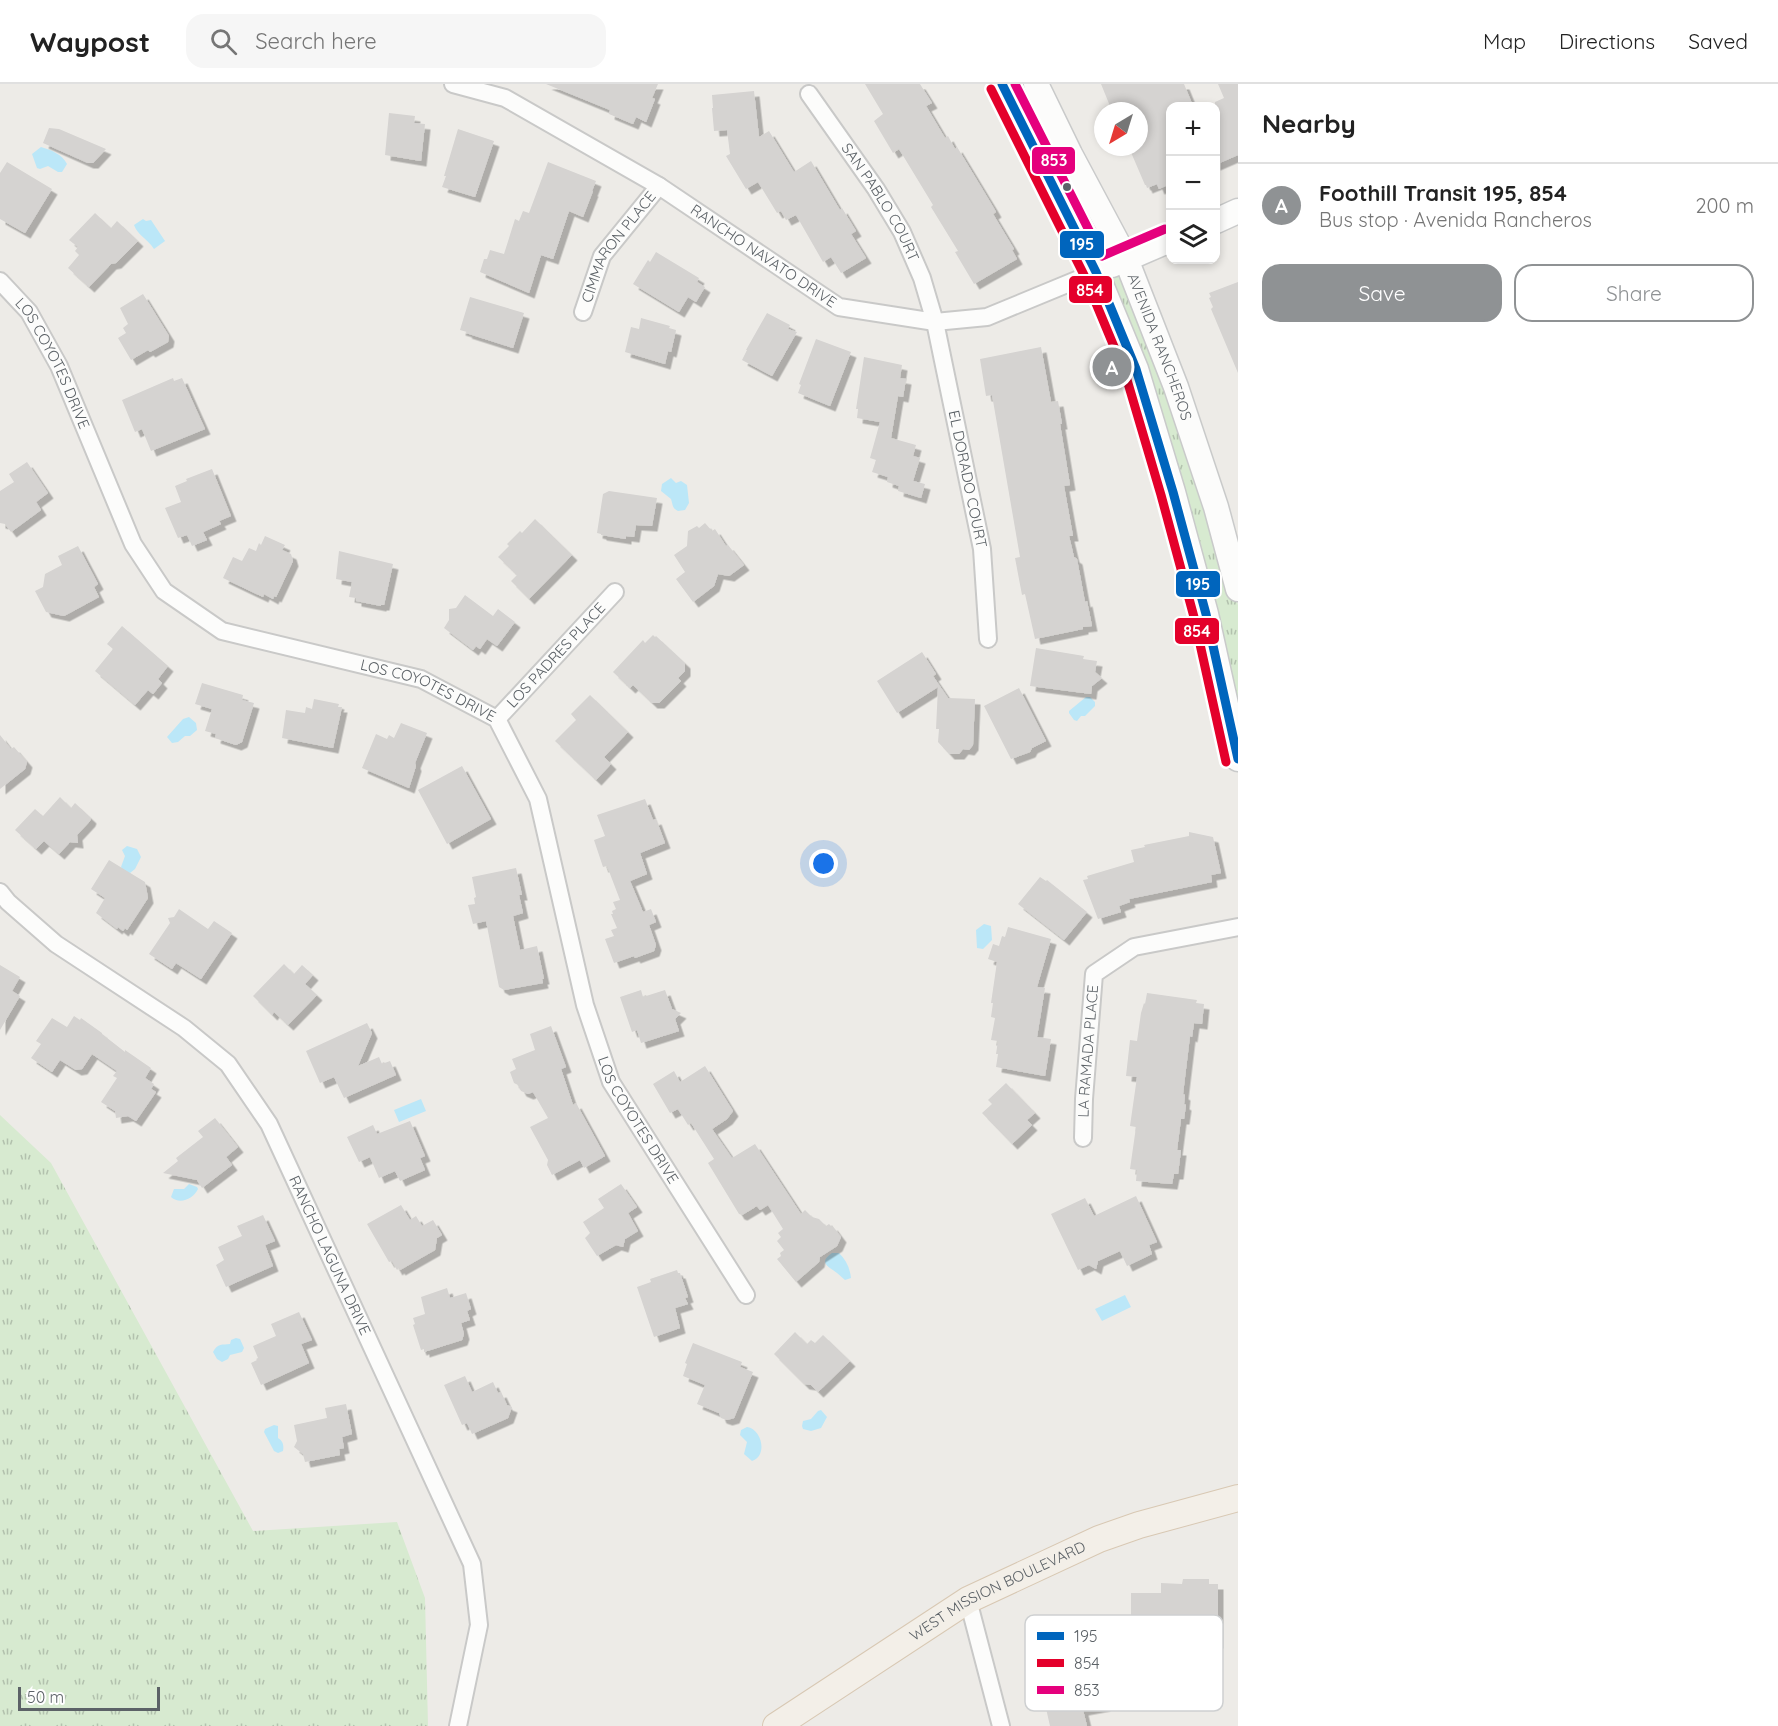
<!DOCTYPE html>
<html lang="en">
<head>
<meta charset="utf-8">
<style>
	body { margin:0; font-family:Quicksand,sans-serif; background:#f6f6f6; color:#222 }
	.controls { position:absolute; right:18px; top:18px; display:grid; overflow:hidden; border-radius:12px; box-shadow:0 3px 9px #0003 }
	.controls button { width:54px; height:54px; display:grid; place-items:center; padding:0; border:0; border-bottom:2px solid #e0e0e0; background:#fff; color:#222; font:30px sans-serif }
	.compass { position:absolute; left:1094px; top:18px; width:54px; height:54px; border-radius:50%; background:#fff; box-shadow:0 3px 9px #0003; rotate:218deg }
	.scale { position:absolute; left:18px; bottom:15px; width:142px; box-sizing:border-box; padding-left:6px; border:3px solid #5c6267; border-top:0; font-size:16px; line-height:21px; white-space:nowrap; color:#5c6267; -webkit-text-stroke:4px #fff; paint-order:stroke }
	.you { position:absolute; left:824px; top:780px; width:21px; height:21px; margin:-15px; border:4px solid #fff; border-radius:50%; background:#1a73e8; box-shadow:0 0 0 9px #1a73e833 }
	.badge { display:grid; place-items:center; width:39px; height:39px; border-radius:50%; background:#8f9294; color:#fff; font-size:20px; font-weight:700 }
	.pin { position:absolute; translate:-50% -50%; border:3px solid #fff; box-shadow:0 2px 6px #0006 }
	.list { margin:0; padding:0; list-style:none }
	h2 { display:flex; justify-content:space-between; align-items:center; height:78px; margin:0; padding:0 24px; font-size:26px }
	h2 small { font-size:20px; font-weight:400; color:#767676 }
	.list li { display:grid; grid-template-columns:39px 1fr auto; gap:18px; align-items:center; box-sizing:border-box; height:84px; padding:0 24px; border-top:2px solid #e0e0e0 }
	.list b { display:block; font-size:22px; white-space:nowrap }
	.list p { margin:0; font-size:20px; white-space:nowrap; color:#767676 }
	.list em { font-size:20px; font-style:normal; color:#767676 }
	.actions { display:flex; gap:12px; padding:18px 24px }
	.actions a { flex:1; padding:14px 0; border:2px solid #8f9294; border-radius:18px; text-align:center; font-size:21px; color:#8f9294 }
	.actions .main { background:#8f9294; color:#fff }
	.icon { flex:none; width:33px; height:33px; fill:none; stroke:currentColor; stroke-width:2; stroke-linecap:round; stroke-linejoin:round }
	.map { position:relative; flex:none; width:1238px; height:1642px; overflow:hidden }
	header { display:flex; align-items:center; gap:36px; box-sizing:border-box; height:84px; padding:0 30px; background:#fff; border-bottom:2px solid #e0e0e0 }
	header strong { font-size:28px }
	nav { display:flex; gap:33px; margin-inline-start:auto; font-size:21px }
	.search { width:420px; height:54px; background:#f6f6f6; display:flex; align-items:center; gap:15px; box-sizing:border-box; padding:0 21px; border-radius:18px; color:#767676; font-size:22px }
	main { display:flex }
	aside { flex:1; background:#fff }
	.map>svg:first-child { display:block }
	.grass { fill:url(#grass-tufts) }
	.water { fill:#bbe7f8 }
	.building { fill:#d5d3d1; filter:url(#shadow) }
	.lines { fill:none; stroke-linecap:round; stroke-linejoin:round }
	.minor-casing { stroke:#c9c9c8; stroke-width:20 }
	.secondary-casing { stroke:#c9caca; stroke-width:27 }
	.primary-casing { stroke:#d8c8b3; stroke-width:28 }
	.minor { stroke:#fcfcfb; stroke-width:16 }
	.secondary { stroke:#fcfcfb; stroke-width:24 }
	.primary { stroke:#f3efe8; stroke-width:26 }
	.bus-1-casing { stroke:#fff; stroke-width:14 }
	.bus-2-casing { stroke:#fff; stroke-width:14 }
	.bus-3-casing { stroke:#fff; stroke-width:14 }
	.bus-1 { stroke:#0065bd; stroke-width:9 }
	.bus-2 { stroke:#e4002b; stroke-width:9 }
	.bus-3 { stroke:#e5007d; stroke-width:9 }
	.bus-dot { fill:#5c6267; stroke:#fff; stroke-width:2 }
	.labels { text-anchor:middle; stroke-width:4.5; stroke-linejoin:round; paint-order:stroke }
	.street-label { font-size:15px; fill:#5c6267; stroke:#fff }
	.key { fill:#fff; stroke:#ced0d1; stroke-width:1.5 }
	.key-label { font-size:16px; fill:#5c6267 }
	.line-badge { stroke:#fff; stroke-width:2 }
	.badge-label { font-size:16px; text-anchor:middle; font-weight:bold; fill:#fff }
</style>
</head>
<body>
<header>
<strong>Waypost</strong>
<div class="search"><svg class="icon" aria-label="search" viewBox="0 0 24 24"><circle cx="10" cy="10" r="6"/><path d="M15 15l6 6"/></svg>Search here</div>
<nav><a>Map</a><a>Directions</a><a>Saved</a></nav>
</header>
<main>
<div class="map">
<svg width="1238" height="1642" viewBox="0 0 1238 1642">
	<defs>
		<pattern id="grass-tufts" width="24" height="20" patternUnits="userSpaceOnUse" patternTransform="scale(1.5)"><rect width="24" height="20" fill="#d7ead0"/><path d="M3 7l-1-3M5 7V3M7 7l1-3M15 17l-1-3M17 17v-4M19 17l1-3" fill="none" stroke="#b2c1ad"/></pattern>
		<filter id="shadow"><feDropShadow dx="5.5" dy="5.5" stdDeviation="0" flood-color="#0004"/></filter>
	</defs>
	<rect width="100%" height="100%" fill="#edebe7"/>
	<!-- grass -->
	<path class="grass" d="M1007 0H1027L1121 174 1098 182Z
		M1123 183 1209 419 1238 521V674L1103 189Z
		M0 1031 51 1079 253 1447 397 1438 425 1514 428 1642H0Z"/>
	<!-- water -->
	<path class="water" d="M41 63C51 66 62 70 67 80L62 88H58L48 82 40 85 37 84 32 70Z
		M143 135 146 137 151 136 165 157 154 165C147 154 138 152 134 141Z
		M671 394 676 399 681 397 687 401 689 419 685 426 678 427C672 424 673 421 671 415L661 407 662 400Z
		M1086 613H1090L1095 618V622L1085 632H1081L1077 637 1074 636 1069 629V627Z
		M189 633 196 639 197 646 190 652H185L178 658 172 659 167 653 183 635Z
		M127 762 137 765 141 773 135 785 130 789 123 786 121 783 125 772 122 766Z
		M984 840 991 842 992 856 983 865 977 864 976 846Z
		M421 1015 426 1027 399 1038 394 1026Z
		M189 1100 197 1103 198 1105C193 1115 180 1121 171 1113L174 1105H184Z
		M832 1169H839C846 1176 850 1184 851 1194L845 1196C842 1194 840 1191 837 1189 828 1182 818 1179 832 1169Z
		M1125 1211 1131 1223 1102 1237 1095 1225Z
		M236 1254 240 1255 244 1264 242 1268 230 1271 228 1275 222 1278 217 1275 213 1268C218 1259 222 1261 230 1260L231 1256Z
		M821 1326 827 1333 821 1344 811 1347 803 1345 802 1342 803 1337 811 1335 818 1327Z
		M274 1341 278 1342V1354C283 1357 284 1361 283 1367L278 1369 274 1367 264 1348 265 1345Z
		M747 1343C762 1345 768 1372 752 1377L744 1370 747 1358 740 1351 741 1346Z"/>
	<!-- building -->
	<path class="building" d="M546 0H658L652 14 655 15 646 38 636 33 633 40 609 30 610 26Z
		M865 0H920L932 19 926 22 945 54 948 52 955 65 957 63 992 121 996 128 993 130 1014 165 1012 166 1017 175 974 200 955 168 958 167 931 123 933 121 899 65 893 69 874 37 883 30Z
		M1101 0H1184L1193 22H1170V100L1159 105 1157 100 1147 104 1146 101H1145L1130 66H1131V63H1139V27H1112Z
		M1218 0H1238V71L1215 81V18L1224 14Z
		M754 7 759 53 769 47 794 88 811 77 840 126 842 124 856 147 851 150 866 174 841 189 831 173 823 178 796 131 786 136 781 127 777 129 758 98 746 105 726 72 730 70 727 46 714 47 712 24H713L712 11Z
		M389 29 415 32 414 39 425 40 421 77 385 71Z
		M49 44 59 45 106 65 93 79H88L43 59Z
		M458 45 494 57 475 113 442 103 446 92H444Z
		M7 78 52 105 25 149 0 135V89Z
		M548 78 596 97 592 107H593L583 133 569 127 553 175 541 171 529 209 480 188 484 175H487L490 166 504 170 515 135 519 137 523 127 529 129Z
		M95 129 111 144 117 137 138 157 116 179 111 180 89 203 68 184 79 171 75 167 78 163 69 156Z
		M656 168 699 194 697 198 705 203 696 218 688 213 679 228 633 200 648 176 650 178Z
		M1238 198V289L1211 225 1213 223 1209 214 1211 213 1209 209Z
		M143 210 169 252 168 258 150 268 148 266 131 276 118 254 126 249 123 244 128 240 120 224Z
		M470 213 524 229 513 264 466 249 467 248 460 246Z
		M767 229 790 241 788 245 797 248 772 292 742 276 747 266H746Z
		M641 234 670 242 669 244 676 246 671 268 668 267 665 280 625 268 631 243 639 245Z
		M816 255 851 268 830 322 798 309 801 301 799 300Z
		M1041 263 1051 318 1058 317 1062 340H1060L1070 401 1064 402 1073 452H1069L1074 473 1077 475 1085 518 1087 517 1092 542 1083 543V545L1035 555 1025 510 1022 511 1015 474 1020 473 992 311 986 312 980 275Z
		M864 273 902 281 900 294 906 295 903 313 898 312 891 354 916 361 913 372 920 374 913 397 925 400 921 414 898 407 899 402 887 398 888 393 872 388 876 376 870 374 880 338 857 334 858 325H856Z
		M173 294 174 297 182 294 205 345 151 367 142 345 135 348 122 316Z
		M27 378 48 409 36 418 41 426 11 448 5 440 0 439V407L14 398 9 390Z
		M212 385 231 432 219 437 221 440 203 448 207 456 192 462 187 451 178 454 165 424 181 418 175 402 187 397 186 395Z
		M609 407 657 414 652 442 636 441 634 453 626 452V455L601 451V450L597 449 603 410Z
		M535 435 572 471 529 515 511 497 517 491 498 473 509 462 507 460 520 447 522 449Z
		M705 439 712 447 715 445 726 462 728 461 744 481 729 492 718 490 714 502 693 518 676 495 685 488 674 471 687 462 688 447 697 442 699 444Z
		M265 452 285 461 282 466 291 470 293 477 276 513 274 512 273 515 264 510 263 513 223 494 233 473 242 477 249 464 256 467 259 459 261 461Z
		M78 462 98 500 94 503 99 513 64 532 46 528 35 507 43 503 45 490 62 481 58 472Z
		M339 467 393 480 384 521H381V522L356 517V514L349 513 352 498 336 495Z
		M465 511 493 532 498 525 515 538 497 562 487 555 480 565 476 562 473 566 444 544 449 536V525L456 524Z
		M122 542 168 582 158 595 162 599 153 610 148 606 135 621 95 587 113 565 107 560Z
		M653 551 655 553 656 552 685 579V587L678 594 681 597 659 619H652L633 601 630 604 613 588 643 556 645 559Z
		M1036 564 1084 572 1083 575 1097 577 1095 588 1102 594 1092 602 1091 610 1030 602Z
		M922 568 936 590 933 592 948 614 975 615 973 661 969 666 963 665 959 670H949L938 658 939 645H936L938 603 897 629 877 597Z
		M202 599 243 611 242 616 254 619 242 658 236 661 215 654 216 650 205 647 212 625 195 620Z
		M1019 604 1046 657 1032 664 1030 668 1011 675 984 622Z
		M590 611 628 648 604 673 611 680 596 696 555 657 576 636 571 630Z
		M314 615 339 620 338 623H342L333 664 282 654 286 626 305 629 306 623 312 625Z
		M401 639 427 649 415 679 416 682 409 704 362 684 376 650 387 655 389 651 394 654Z
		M0 651 11 665 14 663 27 678 25 685 0 705Z
		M462 682 491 735 447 760 418 706Z
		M60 713 71 724 75 719 91 734 90 737 77 751 78 759 70 758 59 770 44 757 36 765 15 746 35 725 43 732Z
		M645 715 653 736 656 735 665 759 640 769 647 790 630 797 643 828 651 825 656 838 649 841 656 861 654 867 635 874 634 872 614 879 605 855 614 852 611 846 617 844 611 830H613L612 827 616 825 613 818 620 816 607 782 603 783 594 756 605 752 597 731Z
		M1189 748 1213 753 1221 789 1211 791 1212 798 1129 815 1130 818 1119 822 1121 828 1098 835 1083 796 1088 795 1087 792 1134 778 1131 766 1145 763 1144 761 1189 752Z
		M109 776 145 798 148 814 127 846 125 844 123 847 118 843 117 845 96 829 105 814 91 805Z
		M516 784 522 811H519L523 829 513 832 520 866 537 862 544 895H542L543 899 504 906 499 903 486 837 473 840 468 821 475 820 474 814 476 813 472 793Z
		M1040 793 1046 797 1047 796 1087 828 1064 856 1018 820Z
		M179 825 208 845 214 837 232 849 201 895 176 879 172 885 149 870 170 839 168 834 174 833Z
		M1008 843 1051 855 1037 903 1045 904 1037 953 1051 955 1045 992 996 983 998 970H996L998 957 991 956 995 934 991 933 993 919H991L997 878 988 875 993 860 999 862 1002 852 1005 853Z
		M284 880 294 890 302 881 313 891 305 900 317 911 288 941 274 928 272 931 253 912Z
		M0 881 20 893 12 907 20 912 0 946Z
		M641 906 643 913 665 906 672 925 681 929 675 935 679 947 641 959 637 946 632 948 620 913Z
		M1147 909 1197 916 1196 919 1204 920 1202 940 1194 939 1192 953 1190 952 1183 1010 1185 1011 1184 1020 1186 1021 1184 1035H1181L1177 1066H1181L1178 1090H1174L1172 1100 1136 1097 1137 1086 1130 1085 1136 1043 1130 1042 1137 993 1126 992 1130 956 1137 957 1141 929 1144 919 1145 920Z
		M74 932 80 936 81 934 102 949V950L125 968V966L151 984 145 994 154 1000 151 1005 156 1008 136 1037 128 1032 116 1034 115 1027 101 1018 117 994 113 992 117 987 92 970 82 985 76 986 60 976 52 988 31 974 41 960 36 957 52 934 67 943Z
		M367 939 372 949 358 982 379 973 382 980 390 977 396 991 344 1014 334 993 320 999 306 967Z
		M551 942 566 983 561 985 573 1021 576 1019 605 1072 584 1084 580 1076 552 1091 547 1081 548 1076 530 1043 548 1034 533 1008 528 1010 521 1007 518 1001 514 999 510 988 516 985 512 975 535 966 530 950Z
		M705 982 733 1027 727 1035 712 1045 732 1074 755 1060 801 1130 805 1126 812 1133 819 1135 826 1142 829 1140 831 1142 832 1141 841 1153 837 1162 820 1173 819 1178 796 1198 777 1175 781 1172 780 1169 784 1166 777 1157 781 1153 778 1149 783 1145 768 1121 760 1126 757 1122 742 1131 739 1130 708 1079 714 1075 691 1039 688 1041 678 1025 670 1029 653 1000 674 987 680 998Z
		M1006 999 1035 1029 1027 1036 1032 1041 1012 1060 982 1029 992 1020 988 1016Z
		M215 1034 238 1063 226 1073 232 1081 202 1104 197 1096 163 1089 178 1077 176 1074 203 1053 198 1047Z
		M410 1037 425 1072 420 1074 425 1086 400 1097 395 1087 379 1094 370 1073 359 1078 347 1053 373 1041 377 1050Z
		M621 1100 637 1123 628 1129 638 1147 625 1155 623 1163 616 1161 597 1172 585 1154 590 1149 583 1138 604 1124 598 1115Z
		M1136 1112 1157 1158 1149 1161 1152 1170 1127 1182 1120 1167 1098 1177 1096 1185 1089 1181 1078 1186 1051 1130 1085 1114 1094 1132Z
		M401 1121 410 1136 416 1132 422 1142 433 1136 442 1151 437 1154 435 1166 400 1186 399 1184 397 1186 392 1177 389 1178 367 1140Z
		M263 1131 275 1157 265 1161 273 1182 226 1203 216 1181 224 1176 218 1163 242 1152 237 1142Z
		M677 1186 678 1189H680L688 1213 685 1214 688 1220 675 1224 680 1244 654 1253 637 1203 651 1198 650 1195Z
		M447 1204 450 1214 466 1209 471 1225 467 1227 470 1236 461 1239 464 1250 462 1256 424 1268V1265L421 1266 413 1241 415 1240 413 1234 425 1230 421 1213Z
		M299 1228 312 1256 301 1260 309 1279 261 1301 251 1279 257 1276 256 1275 258 1274 253 1262 276 1252 271 1240Z
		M795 1248 807 1260 811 1256 815 1259 823 1251 850 1277 818 1308 811 1301 804 1300 774 1270Z
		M693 1259 742 1278 740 1283 753 1288 734 1334 727 1336 721 1334 719 1329 697 1320 705 1301 683 1292 687 1280 685 1279Z
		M465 1292 472 1308 493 1298 498 1309 501 1308 507 1321 512 1323 508 1334 472 1350 467 1339 462 1341 444 1301Z
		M346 1320 352 1350 342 1353 344 1364 339 1365 340 1371 305 1378 303 1370 294 1363 297 1357 294 1341 327 1334 325 1324Z
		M1183 1495H1209V1500H1218V1559H1184V1566L1131 1565V1509H1161V1499L1182 1500Z
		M1097 1585 1105 1622 1083 1626 1087 1642H1050L1040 1598Z"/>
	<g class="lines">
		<!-- minor casing -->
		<g class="minor-casing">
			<g id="minor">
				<path id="s1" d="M453 0 505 14 659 102 839 223 935 238 987 233 1096 188"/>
				<path id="s2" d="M809 10 876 105 902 148 922 194 935 238 982 465 988 555"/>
				<path id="s3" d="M0 197 29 228 59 282 133 460 164 507 222 547 421 595 497 635 538 715 585 921 611 998 746 1211"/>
				<path id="s4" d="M583 228 602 172 659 102"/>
				<path id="s5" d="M497 635 615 508"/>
				<path id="s6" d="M0 808 8 818 56 860 184 944 228 980 269 1040 472 1480 479 1541 458 1642"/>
				<path id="s7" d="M1083 1054 1084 1015 1094 890 1134 863 1238 843"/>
				<path d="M968 1516 1001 1642"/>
			</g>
		</g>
		<!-- secondary casing -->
		<g class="secondary-casing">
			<g id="secondary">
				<path d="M1002 0 1096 188 1136 285 1173 408 1206 530 1238 675"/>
				<path id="s8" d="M1036 0 1070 70 1126 175 1176 303 1216 423 1238 505"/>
				<path d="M1216 137 1238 127"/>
				<path d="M1112 181 1170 156"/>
			</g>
		</g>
		<!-- primary casing -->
		<g class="primary-casing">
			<g id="primary">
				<path id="s9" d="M776 1642 968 1516 1099 1455 1139 1441 1238 1414"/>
			</g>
		</g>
		<!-- minor -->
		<use href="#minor" class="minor"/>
		<!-- secondary -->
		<use href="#secondary" class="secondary"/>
		<!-- primary -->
		<use href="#primary" class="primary"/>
		<!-- bus-1 casing -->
		<g class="bus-1-casing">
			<path id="bus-1" d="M1002 0 1096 188 1136 285 1173 408 1206 530 1238 675"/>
		</g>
		<!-- bus-2 casing -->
		<g class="bus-2-casing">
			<path id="bus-2" d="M991 5 1085 193 1125 289 1161 411 1194 533 1226 678"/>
		</g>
		<!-- bus-3 casing -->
		<g class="bus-3-casing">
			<path id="bus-3" d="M1015 0 1102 172 1165 145"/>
		</g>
		<!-- bus-1 -->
		<use href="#bus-1" class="bus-1"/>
		<!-- bus-2 -->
		<use href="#bus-2" class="bus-2"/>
		<!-- bus-3 -->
		<use href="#bus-3" class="bus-3"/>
	</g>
	<!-- markers -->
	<circle class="bus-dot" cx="1067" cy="103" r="5"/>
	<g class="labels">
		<!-- street labels -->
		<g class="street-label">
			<text dy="5" stroke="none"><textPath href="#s2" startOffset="130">SAN PABLO COURT</textPath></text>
			<text dy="5" stroke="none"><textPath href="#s4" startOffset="75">CIMMARON PLACE</textPath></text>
			<text dy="5" stroke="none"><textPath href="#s1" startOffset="357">RANCHO NAVATO DRIVE</textPath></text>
			<text dy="5" stroke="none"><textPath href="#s8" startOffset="291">AVENIDA RANCHEROS</textPath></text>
			<text dy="5" stroke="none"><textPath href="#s3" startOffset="99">LOS COYOTES DRIVE</textPath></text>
			<text dy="5" stroke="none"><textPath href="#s2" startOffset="423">EL DORADO COURT</textPath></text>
			<text dy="5" stroke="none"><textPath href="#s5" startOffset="87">LOS PADRES PLACE</textPath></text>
			<text dy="5" stroke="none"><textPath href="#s3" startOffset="639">LOS COYOTES DRIVE</textPath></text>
			<text dy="5" stroke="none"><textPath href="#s7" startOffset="87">LA RAMADA PLACE</textPath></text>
			<text dy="5" stroke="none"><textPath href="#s3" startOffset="1143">LOS COYOTES DRIVE</textPath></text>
			<text dy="5" stroke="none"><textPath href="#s6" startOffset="504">RANCHO LAGUNA DRIVE</textPath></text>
			<text dy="5" stroke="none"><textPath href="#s9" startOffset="260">WEST MISSION BOULEVARD</textPath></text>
		</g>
	</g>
	<!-- legend -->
	<rect x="1025" y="1531" width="198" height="96" rx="9" class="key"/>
	<rect x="1037" y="1548" width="27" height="8" fill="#0065bd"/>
	<rect x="1037" y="1575" width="27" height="8" fill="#e4002b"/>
	<rect x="1037" y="1602" width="27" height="8" fill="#e5007d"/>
	<g class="key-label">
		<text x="1074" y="1558">195</text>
		<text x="1074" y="1585">854</text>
		<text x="1074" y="1612">853</text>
	</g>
	<g class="line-badge">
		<rect x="1031" y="62" width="45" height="29" rx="6" fill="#e5007d"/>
		<rect x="1059" y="146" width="46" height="29" rx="6" fill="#0065bd"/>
		<rect x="1068" y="191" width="45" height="29" rx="6" fill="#e4002b"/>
		<rect x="1175" y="486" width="46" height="28" rx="6" fill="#0065bd"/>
		<rect x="1174" y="533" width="46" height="28" rx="6" fill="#e4002b"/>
	</g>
	<g class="badge-label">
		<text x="1054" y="82">853</text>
		<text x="1082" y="166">195</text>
		<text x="1090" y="212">854</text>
		<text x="1198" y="506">195</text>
		<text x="1197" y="553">854</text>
	</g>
</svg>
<div class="controls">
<button>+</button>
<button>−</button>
<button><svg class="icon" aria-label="layers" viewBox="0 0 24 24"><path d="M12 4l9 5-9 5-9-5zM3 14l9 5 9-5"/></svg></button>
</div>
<svg class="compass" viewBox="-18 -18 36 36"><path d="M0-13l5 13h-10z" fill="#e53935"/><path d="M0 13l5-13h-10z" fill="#767676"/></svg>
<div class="scale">50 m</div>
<div class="you"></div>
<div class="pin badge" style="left:1112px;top:283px">A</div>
</div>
<aside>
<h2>Nearby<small></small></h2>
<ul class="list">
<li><span class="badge">A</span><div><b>Foothill Transit 195, 854</b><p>Bus stop · Avenida Rancheros</p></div><em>200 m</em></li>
</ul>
<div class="actions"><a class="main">Save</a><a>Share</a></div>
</aside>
</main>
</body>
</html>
